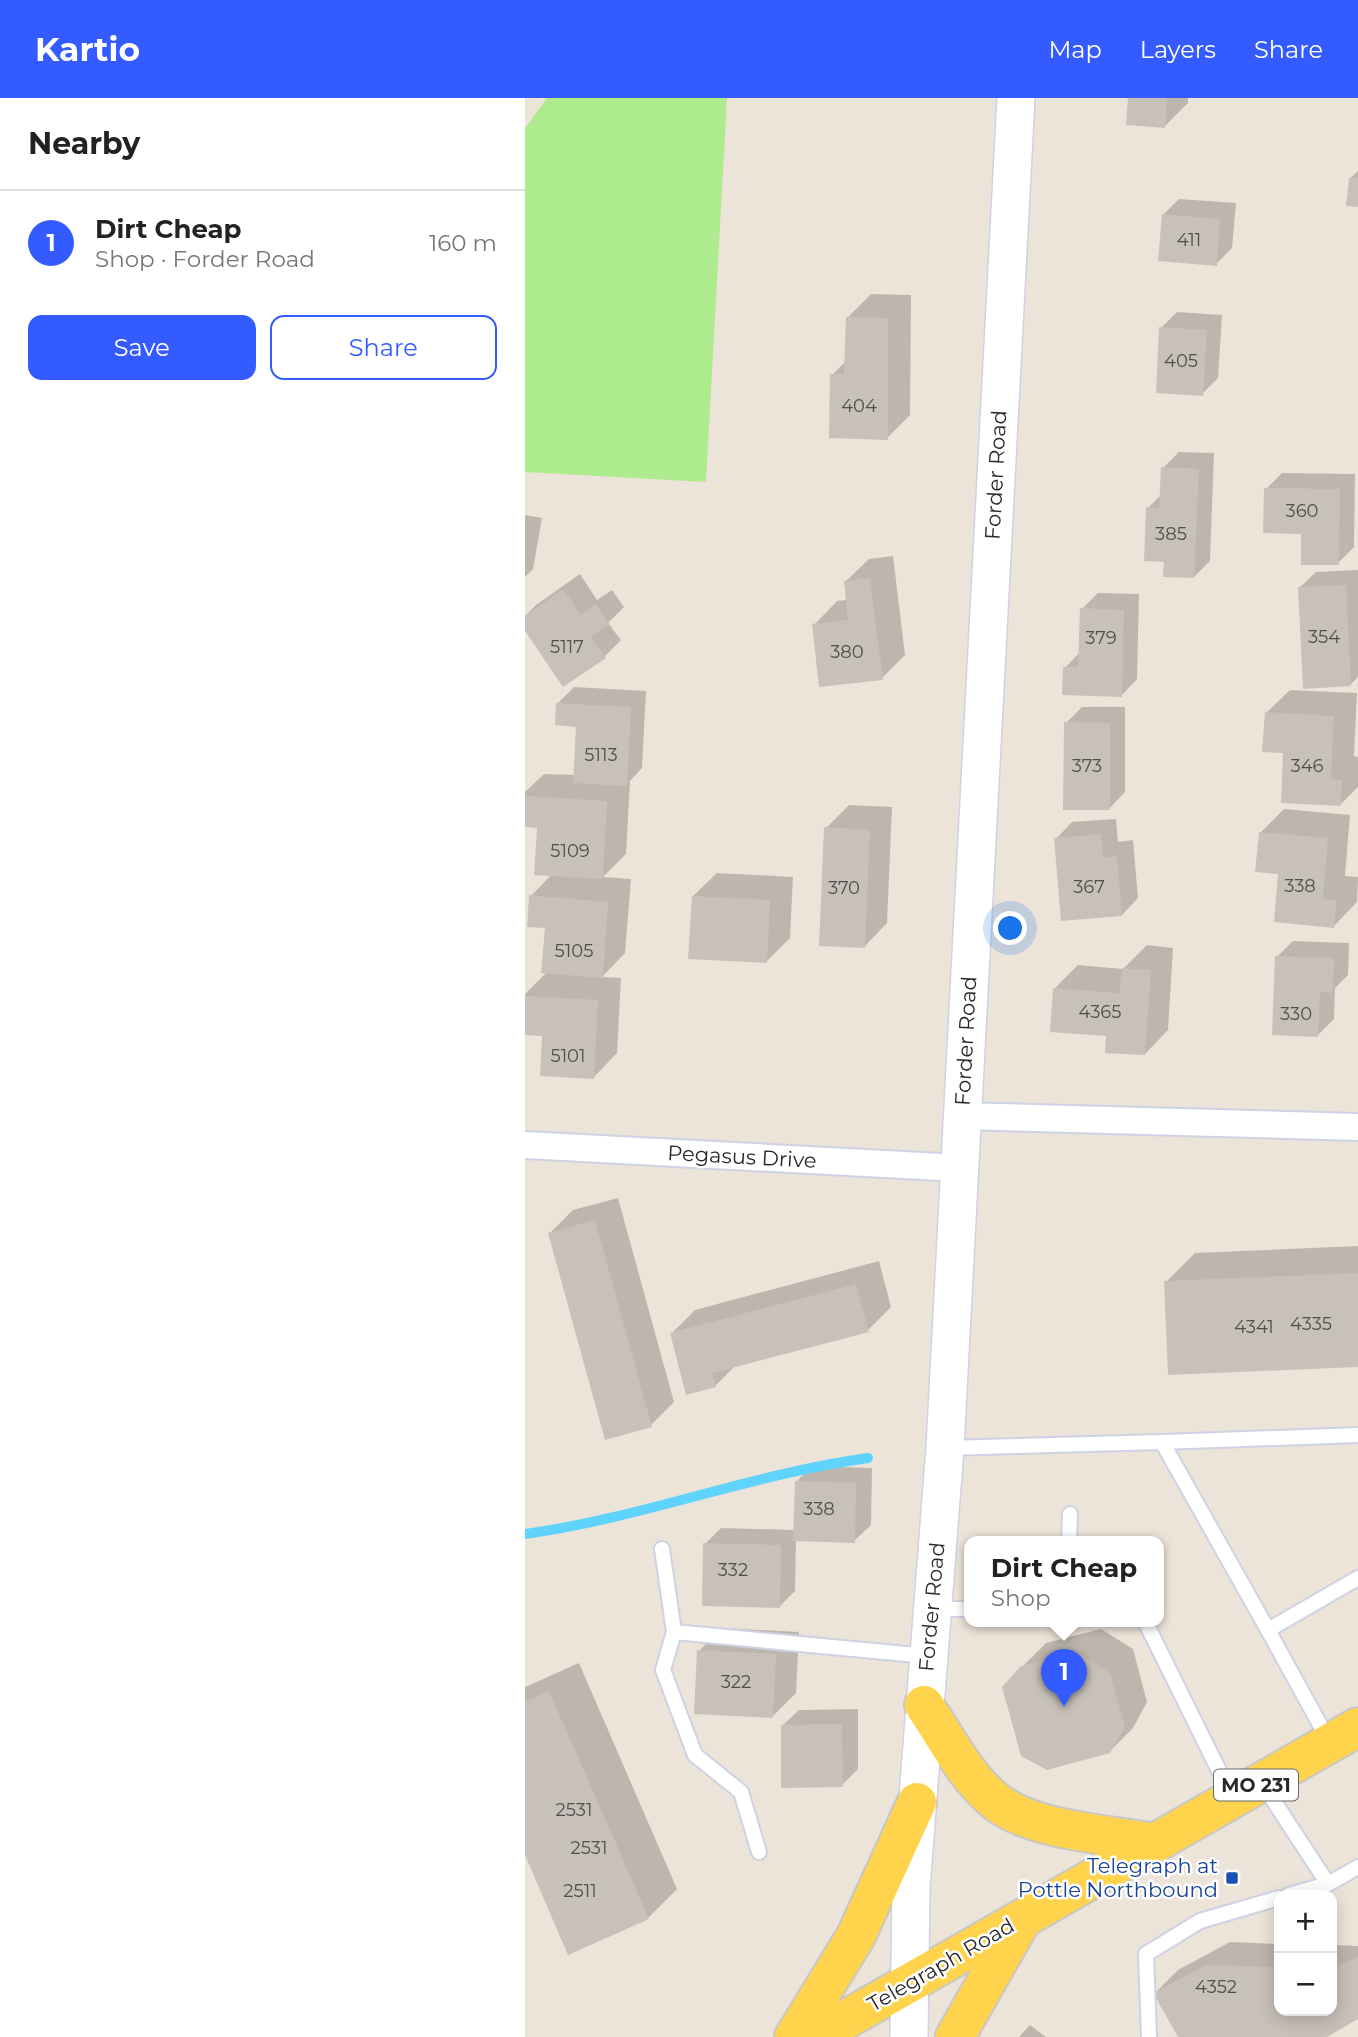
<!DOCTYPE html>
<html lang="en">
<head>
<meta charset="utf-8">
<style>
	body { margin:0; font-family:Montserrat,sans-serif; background:#f6f6f6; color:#222 }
	.controls { position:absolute; right:21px; bottom:21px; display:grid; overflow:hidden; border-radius:14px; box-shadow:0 4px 18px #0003 }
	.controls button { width:63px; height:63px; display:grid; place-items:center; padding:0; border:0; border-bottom:2px solid #e0e0e0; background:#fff; color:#222; font:35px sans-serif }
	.you { position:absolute; left:486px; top:831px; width:24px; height:24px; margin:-18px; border:5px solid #fff; border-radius:50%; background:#1a73e8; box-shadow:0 0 0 10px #1a73e833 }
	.badge { display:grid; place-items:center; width:46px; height:46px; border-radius:50%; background:#345bff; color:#fff; font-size:23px; font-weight:700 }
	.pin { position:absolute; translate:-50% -58px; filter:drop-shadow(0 2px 4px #0008) }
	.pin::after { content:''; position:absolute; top:37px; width:24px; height:21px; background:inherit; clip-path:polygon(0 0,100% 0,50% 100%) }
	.popup { position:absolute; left:439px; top:1438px; width:200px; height:91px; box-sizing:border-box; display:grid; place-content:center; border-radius:14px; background:#fff; filter:drop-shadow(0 2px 5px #0005); font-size:23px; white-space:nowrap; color:#767676 }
	.popup b { font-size:26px; color:#222 }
	.popup::after { content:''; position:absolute; left:50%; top:100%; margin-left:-14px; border:14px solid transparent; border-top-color:#fff }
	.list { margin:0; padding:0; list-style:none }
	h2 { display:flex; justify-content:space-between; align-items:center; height:91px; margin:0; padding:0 28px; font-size:30px }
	h2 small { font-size:23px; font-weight:400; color:#767676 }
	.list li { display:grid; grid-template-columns:46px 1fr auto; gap:21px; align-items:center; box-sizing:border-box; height:105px; padding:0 28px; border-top:2px solid #e0e0e0 }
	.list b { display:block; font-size:26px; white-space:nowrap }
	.list p { margin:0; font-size:23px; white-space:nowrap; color:#767676 }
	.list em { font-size:23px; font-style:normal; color:#767676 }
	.actions { display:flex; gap:14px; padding:21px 28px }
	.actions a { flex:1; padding:16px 0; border:2px solid #345bff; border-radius:14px; text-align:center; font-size:24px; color:#345bff }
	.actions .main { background:#345bff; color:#fff }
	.map { position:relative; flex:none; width:833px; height:1939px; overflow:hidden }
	header { display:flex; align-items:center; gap:42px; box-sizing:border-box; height:98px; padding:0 35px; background:#345bff; color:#fff }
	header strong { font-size:33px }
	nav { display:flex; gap:38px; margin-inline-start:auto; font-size:24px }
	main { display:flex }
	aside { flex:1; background:#fff }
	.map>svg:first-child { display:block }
	.green { fill:#aeea8e }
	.shadow { fill:#0003 }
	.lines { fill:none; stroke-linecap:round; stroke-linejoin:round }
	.stream { stroke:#5fd3fc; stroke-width:10 }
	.building { fill:#c8c1b9 }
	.lane-casing { stroke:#ced2e4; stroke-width:18 }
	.street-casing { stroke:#ced2e4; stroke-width:30 }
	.secondary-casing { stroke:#ced2e4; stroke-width:40 }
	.primary-casing { stroke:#c7c7c7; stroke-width:42 }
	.lane { stroke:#fff; stroke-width:14 }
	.street { stroke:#fff; stroke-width:26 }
	.secondary { stroke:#fff; stroke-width:37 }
	.primary { stroke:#ffd44c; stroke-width:38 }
	.transit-dot { fill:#1a4fb4; stroke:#fff; stroke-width:2.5 }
	.labels { text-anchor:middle; stroke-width:5; stroke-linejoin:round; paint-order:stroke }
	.number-label { font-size:18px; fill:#514f4d }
	.shield { fill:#fff; stroke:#696969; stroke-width:2 }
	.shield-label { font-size:19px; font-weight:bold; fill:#292929 }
	.street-label { font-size:21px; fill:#292929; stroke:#fff }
	.transit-label { font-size:21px; fill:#164399; stroke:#fff; text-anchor:end }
</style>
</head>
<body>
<header>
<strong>Kartio</strong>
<nav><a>Map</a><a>Layers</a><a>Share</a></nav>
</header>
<main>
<aside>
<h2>Nearby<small></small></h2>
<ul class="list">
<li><span class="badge">1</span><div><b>Dirt Cheap</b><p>Shop · Forder Road</p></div><em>160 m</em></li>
</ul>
<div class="actions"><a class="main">Save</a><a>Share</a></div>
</aside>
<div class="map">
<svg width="833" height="1939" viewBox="0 0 833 1939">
	<rect width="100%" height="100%" fill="#ede4d9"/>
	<!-- green -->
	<path class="green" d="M22 0H202L181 384 0 374V30Z"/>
	<!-- shadow -->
	<path class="shadow" d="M605 0H663V5L640 28Z
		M833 73V107L825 80Z
		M654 101 711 105 707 150 691 166 638 117Z
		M346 196 386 197 385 317 362 340 307 277 322 262 323 219Z
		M652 214 697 217 693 280 677 296 636 230Z
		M654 354 689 355 685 463 669 479 641 462 623 410 637 396 638 370Z
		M757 375 830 376 829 449 813 465 741 391Z
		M0 417 17 420 8 471 0 479Z
		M368 458 380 557 357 580 289 527 312 503 322 502 320 484 344 461Z
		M833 472V579L825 587 774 490 791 474Z
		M55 476 72 502 87 492 99 509 83 525 96 542 80 558 0 530V518L11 507Z
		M573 495 614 496 612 581 596 598 540 570 555 554 557 511Z
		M49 589 121 593 117 670 105 683 101 756 78 779 106 781 100 855 77 879 96 880 92 955 69 979 19 936 0 935V896L22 874V829L6 798 27 776 14 728 0 727V694L19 676 50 677 53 627 33 605Z
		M765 592 832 595 829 658 833 659V689L816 706 760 653 741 615Z
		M557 609H600V694L584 711 541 625Z
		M324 707 367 709 362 825 339 849 301 730Z
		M759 711 825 717 820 778 833 779 832 804 809 828 755 774 735 735Z
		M591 721 593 744 608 742 613 800 597 817 531 741 547 724Z
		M192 775 268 779 265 840 242 863 168 798Z
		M768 843 824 845 823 877 810 890 809 921 793 937 752 859Z
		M622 847 648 850 643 932 620 956 583 936 529 891 553 867 598 871Z
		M93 1100 149 1304 126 1327 25 1135 48 1112Z
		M833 1148V1268L641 1184 670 1155Z
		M354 1163 366 1209 343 1232 211 1267 190 1288 147 1235 170 1212Z
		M287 1368 347 1370 346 1427 329 1443 271 1442 270 1493 254 1509 180 1446 196 1430 270 1432 271 1384Z
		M197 1530 274 1534 271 1595 248 1618 174 1553Z
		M576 1531 608 1551 622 1604 608 1630 584 1654 497 1569 521 1545Z
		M54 1565 152 1791 123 1820 0 1753V1589Z
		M333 1611V1671L317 1687 257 1628 274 1612Z
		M705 1844 754 1846V1913H807V1847L833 1848V1919L799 1939H655L630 1895 653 1872Z
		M505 1927 521 1939H494Z"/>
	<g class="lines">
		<!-- stream -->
		<path class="stream" d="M0 1436C116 1420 227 1376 343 1360"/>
	</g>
	<!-- building -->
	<path class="building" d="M603 0H642L640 30 601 27Z
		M824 80H833V109L821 108Z
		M637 116 695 121 692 168 633 163Z
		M321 219 363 220V342L304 340 305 276H319Z
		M634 229 682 232 678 298 631 295Z
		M636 369 674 371 669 480 638 479 639 464 619 463 621 409 634 410Z
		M739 390 815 391 814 467H776V436L738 435Z
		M345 480 358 582 294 589 287 526 323 522 319 483Z
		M821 487 826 588 778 591 773 489Z
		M38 491 56 517 71 506 84 526 66 539 81 560 38 589 0 533V518Z
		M555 510 599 512 597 599 537 597 538 569H553Z
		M31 605 106 609 102 688 48 685 51 629 30 627Z
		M740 614 809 618 806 681 817 682 816 708 756 705 758 655 737 654Z
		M539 624 585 625V712H538Z
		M0 698 82 703 78 781 9 777 12 730 0 729Z
		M299 729 345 732 340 850 294 848Z
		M734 734 803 740 798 801 812 802 809 830 749 824 753 776 730 774Z
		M576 736 578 759 592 758 597 818 536 823 529 740Z
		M4 797 83 804 78 880 16 875 20 830 2 829Z
		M167 798 245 802 242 865 163 861Z
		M750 858 809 860 808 895 795 894 793 939 747 937Z
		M597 870 626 872 620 957 580 955 581 938 525 934 528 890 594 895Z
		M0 898 73 902 69 981 15 978 17 938 0 937Z
		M70 1122 127 1329 80 1342 23 1135Z
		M833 1175V1269L643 1277 639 1183Z
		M331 1186 344 1234 187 1275 191 1289 161 1297 145 1235Z
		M270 1383 331 1385 330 1445 268 1443Z
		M178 1445 256 1447 255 1510 177 1508Z
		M172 1552 251 1556 248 1620 169 1616Z
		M552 1554 585 1575 600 1629 585 1655 522 1672 496 1658 477 1589 496 1568Z
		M24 1593 124 1821 43 1857 0 1757V1604Z
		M317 1626 318 1689 256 1690V1627Z
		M833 1859V1921L802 1939H653L628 1895 681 1867 754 1869V1913H807V1870Z"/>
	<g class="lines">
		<!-- lane casing -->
		<g class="lane-casing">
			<path id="lane" d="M637 1344 833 1337
				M421 1350 637 1344 743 1532
				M544 1443 545 1416
				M137 1451 149 1534
				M407 1511H444
				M620 1523 707 1699
				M805 1645 743 1532 833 1480
				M737 1685 803 1786 833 1769
				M234 1754 216 1694 170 1657 138 1572 149 1534 402 1558
				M764 1797 803 1786
				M624 1939 621 1856 675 1823 754 1800"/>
		</g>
		<!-- street casing -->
		<g class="street-casing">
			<path id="street" d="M437 1018 833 1029
				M0 1047 435 1070"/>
		</g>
		<!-- secondary casing -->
		<g class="secondary-casing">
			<path id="secondary" d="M384 1939 386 1790 420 1350 491 0"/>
		</g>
		<!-- primary casing -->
		<g class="primary-casing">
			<path id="primary" d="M399 1607C420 1638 440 1678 469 1702 506 1733 582 1736 629 1745
				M269 1939 331 1838 392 1704
				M290 1939 833 1629
				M430 1939 496 1823"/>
		</g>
		<!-- lane -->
		<use href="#lane" class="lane"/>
		<!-- street -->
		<use href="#street" class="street"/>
		<!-- secondary -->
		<use href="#secondary" class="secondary"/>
		<!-- primary -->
		<use href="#primary" class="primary"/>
	</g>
	<!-- markers -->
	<rect class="transit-dot" x="700" y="1773" width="14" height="14" rx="3.5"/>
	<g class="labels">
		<!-- number labels -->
		<g class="number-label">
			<text x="664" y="148">411</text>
			<text x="656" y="269">405</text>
			<text x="334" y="314">404</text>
			<text x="777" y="419">360</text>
			<text x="646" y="442">385</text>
			<text x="799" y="545">354</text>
			<text x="576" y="546">379</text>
			<text x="42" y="555">5117</text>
			<text x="322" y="560">380</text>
			<text x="76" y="663">5113</text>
			<text x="562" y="674">373</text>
			<text x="782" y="674">346</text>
			<text x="45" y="759">5109</text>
			<text x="775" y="794">338</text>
			<text x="564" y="795">367</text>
			<text x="319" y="796">370</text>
			<text x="49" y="859">5105</text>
			<text x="575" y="920">4365</text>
			<text x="771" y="922">330</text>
			<text x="43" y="964">5101</text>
			<text x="786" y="1232">4335</text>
			<text x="729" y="1235">4341</text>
			<text x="294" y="1417">338</text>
			<text x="208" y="1478">332</text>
			<text x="211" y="1590">322</text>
			<text x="49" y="1718">2531</text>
			<text x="64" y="1756">2531</text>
			<text x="55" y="1799">2511</text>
			<text x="691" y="1895">4352</text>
		</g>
		<!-- shield labels -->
		<rect class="shield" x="689" y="1671.5" width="84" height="31" rx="5"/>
		<g class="shield-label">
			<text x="731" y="1694">MO 231</text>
		</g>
		<!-- street labels -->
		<g class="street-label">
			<text transform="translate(471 377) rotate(-87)" y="7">Forder Road</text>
			<text transform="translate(441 943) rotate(-87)" y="7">Forder Road</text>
			<text transform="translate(217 1059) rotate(3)" y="7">Pegasus Drive</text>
			<text transform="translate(407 1509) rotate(-85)" y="7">Forder Road</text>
			<text transform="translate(416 1867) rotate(-30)" y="7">Telegraph Road</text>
		</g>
		<!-- transit labels -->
		<g class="transit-label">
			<text x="693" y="1775">Telegraph at<tspan x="693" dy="24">Pottle Northbound</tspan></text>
		</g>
	</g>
</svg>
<div class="controls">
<button>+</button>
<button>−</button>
</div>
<div class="you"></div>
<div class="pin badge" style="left:539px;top:1609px">1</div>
<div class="popup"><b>Dirt Cheap</b>Shop</div>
</div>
</main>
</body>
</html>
